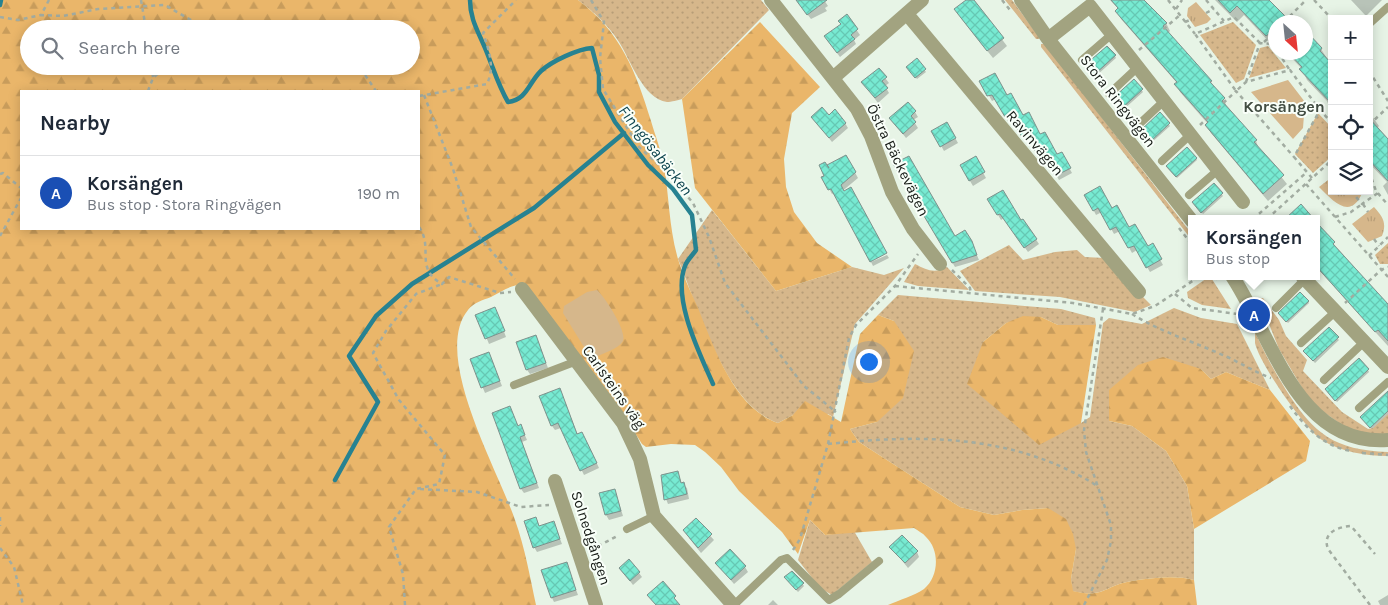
<!DOCTYPE html>
<html lang="en">
<head>
<meta charset="utf-8">
<style>
	body { margin:0; font-family:Karla,sans-serif; background:#f2f2f3; color:#1f2937 }
	.controls { position:absolute; right:15px; top:15px; display:grid; overflow:hidden; border-radius:0px; box-shadow:0 2px 12px #0003 }
	.controls button { width:45px; height:45px; display:grid; place-items:center; padding:0; border:0; border-bottom:1px solid #e0e1e3; background:#fff; color:#1f2937; font:25px sans-serif }
	.compass { position:absolute; left:1268px; top:15px; width:45px; height:45px; border-radius:50%; background:#fff; box-shadow:0 2px 12px #0003; rotate:153deg }
	.you { position:absolute; left:868px; top:361px; width:18px; height:18px; margin:-12px; border:4px solid #fff; border-radius:50%; background:#1a73e8; box-shadow:0 0 0 8px #1a73e833 }
	.badge { display:grid; place-items:center; width:32px; height:32px; border-radius:50%; background:#111827; color:#fff; font-size:16px; font-weight:700 }
	.pin { position:absolute; translate:-50% -50%; border:2px solid #fff; box-shadow:0 1px 5px #0006 }
	.popup { position:absolute; left:1188px; top:215px; width:132px; height:65px; box-sizing:border-box; display:grid; place-content:center; border-radius:0px; background:#fff; filter:drop-shadow(0 1px 4px #0005); font-size:16px; white-space:nowrap; color:#747a83 }
	.popup b { font-size:19px; color:#1f2937 }
	.popup::after { content:''; position:absolute; left:50%; top:100%; margin-left:-10px; border:10px solid transparent; border-top-color:#fff }
	.list { margin:0; padding:0; list-style:none }
	h2 { display:flex; justify-content:space-between; align-items:center; height:65px; margin:0; padding:0 20px; font-size:21px }
	h2 small { font-size:16px; font-weight:400; color:#747a83 }
	.list li { display:grid; grid-template-columns:32px 1fr auto; gap:15px; align-items:center; box-sizing:border-box; height:75px; padding:0 20px; border-top:1px solid #e0e1e3 }
	.list b { display:block; font-size:19px; white-space:nowrap }
	.list p { margin:0; font-size:16px; white-space:nowrap; color:#747a83 }
	.list em { font-size:16px; font-style:normal; color:#747a83 }
	.icon { flex:none; width:28px; height:28px; fill:none; stroke:currentColor; stroke-width:2; stroke-linecap:round; stroke-linejoin:round }
	.map { position:relative; flex:none; width:1388px; height:605px; overflow:hidden }
	.search { position:absolute; background:#fff; box-shadow:0 2px 12px #0003; left:20px; top:20px; width:400px; height:55px; display:flex; align-items:center; gap:12px; box-sizing:border-box; padding:0 18px; border-radius:28px; color:#747a83; font-size:19px }
	.panel { position:absolute; background:#fff; box-shadow:0 2px 12px #0003; left:20px; top:90px; width:400px; height:140px; border-radius:0px }
	.map>svg:first-child { display:block }
	.grass { fill:url(#grass-dots) }
	.forest { fill:url(#forest-firs); fill-rule:evenodd }
	.park { fill:url(#park-tufts) }
	.pitch { fill:#d6b78b }
	.shadow { fill:#0003 }
	.lines { fill:none; stroke-linecap:round; stroke-linejoin:round }
	.stream { stroke:#278291; stroke-width:4.5 }
	.building { fill:url(#building-cross-hatch); stroke:#7e918c }
	.path { stroke:#a2aca1; stroke-width:2.5; stroke-dasharray:4 4; stroke-linecap:butt }
	.service { stroke:#a2a380; stroke-width:8 }
	.minor { stroke:#a2a380; stroke-width:14 }
	.labels { text-anchor:middle; stroke-width:4; stroke-linejoin:round; paint-order:stroke }
	.street-label { font-size:15px; fill:#151a15; stroke:#f9fff9 }
	.neighbourhood-label { font-size:16px; font-weight:bold; fill:#424d42; stroke:#f9fff9 }
	.water-label { font-size:16px; font-style:italic; fill:#0d444e; stroke:#f9fff9 }
</style>
</head>
<body>
<div class="map">
<svg width="1388" height="605" viewBox="0 0 1388 605">
	<defs>
		<pattern id="grass-dots" width="8" height="8" patternUnits="userSpaceOnUse" patternTransform="scale(1.25)"><rect width="8" height="8" fill="#d6b78b"/><path d="M2 2h.1M6 6h.1" fill="none" stroke="#b79d77" stroke-width="1.8" stroke-linecap="round"/></pattern>
		<pattern id="forest-firs" width="22" height="20" patternUnits="userSpaceOnUse" patternTransform="scale(1.25)"><rect width="22" height="20" fill="#eab66a"/><path d="M5 1l3.5 6h-7zM16 11l3.5 6h-7z" fill="#c89c5b"/></pattern>
		<pattern id="park-tufts" width="24" height="20" patternUnits="userSpaceOnUse" patternTransform="scale(1.25)"><rect width="24" height="20" fill="#d6b78b"/><path d="M3 7l-1-3M5 7V3M7 7l1-3M15 17l-1-3M17 17v-4M19 17l1-3" fill="none" stroke="#b79d77"/></pattern>
		<pattern id="building-cross-hatch" width="8" height="8" patternUnits="userSpaceOnUse" patternTransform="scale(1.25)"><rect width="8" height="8" fill="#77ead2"/><path d="M0 0l8 8M0 8l8-8" fill="none" stroke="#66c8b3"/></pattern>
	</defs>
	<rect width="100%" height="100%" fill="#e7f4e6"/>
	<!-- grass -->
	<path class="grass" d="M578 0H761L769 10 682 99C678 100 671 102 667 102 643 99 630 59 619 42 608 25 594 12 578 0Z
		M1005 0H1012L1039 37V39H1036Z
		M1233 22 1256 45 1244 79 1236 83 1200 35Z
		M1041 44H1045L1191 233V239L1041 47Z
		M1268 46 1286 68 1249 78 1260 48Z
		M1318 113 1332 128V156L1313 173 1295 154Z
		M712 210 776 291 852 267 884 275 904 268 855 324 833 417 828 414 793 415 778 423C725 405 698 307 678 259Z
		M1388 243V264H1380L1375 255Z
		M1009 245 1023 260 1055 252 1077 250 1085 257 1104 258 1151 305 1135 312 1060 297 975 291 960 271Z
		M915 264C927 270 934 274 947 267L969 290 918 286 904 282Z
		M1210 276 1231 309 1202 305 1188 298 1187 292Z
		M898 295 1061 309 1095 318 1096 325H1058L1041 317 1006 323 983 342 1081 423 1090 417 1103 323 1109 318 1142 324 1174 308 1201 318 1237 324 1270 390 1226 372 1211 379 1201 369 1109 421 1132 426 1166 451 1187 486 1194 529V580C1175 575 1151 578 1132 581 1105 585 1104 599 1072 591L1071 579 1076 549 1048 508 1022 510 994 515 960 507 859 442 850 429 877 422 894 321 878 315Z
		M1263 298 1279 320 1286 336 1307 360 1303 371 1342 412 1368 429 1373 428 1388 414V436L1349 430 1311 403 1279 349 1259 299Z
		M1255 332C1264 352 1274 371 1286 390 1314 434 1334 450 1388 452V456C1366 456 1341 452 1322 440 1305 429 1259 363 1255 343 1255 340 1255 335 1255 332Z
		M810 520 825 535 854 531 872 562 832 595 820 588 798 560Z"/>
	<!-- forest -->
	<path class="forest" d="M0 0H578C621 32 636 72 651 121 655 135 661 150 664 165 669 196 669 228 678 259 683 276 691 292 698 308 714 347 734 408 778 423L793 415 805 401 841 422 860 334 878 315 894 321 914 351 903 398 877 422 850 429 859 442 960 507 994 515 1022 510 1048 508 1066 519 1073 534 1076 549 1071 579 1073 591C1104 599 1105 585 1132 581 1151 578 1175 575 1194 580L1197 605H888C899 600 914 596 924 589 939 577 940 550 926 537 923 533 918 531 914 528L825 535 810 520 798 554 782 532 739 491 721 467 705 452 695 445 671 444 646 447 642 444 628 422 518 285C507 287 501 292 491 297 483 300 473 303 468 310 431 355 499 472 515 520 525 548 530 577 536 605H0ZM29 29H411V66H29ZM21 91H419V229H21Z
		M760 22 820 87 792 113 784 159 786 187 794 212 817 243 852 267 776 291 695 188 682 99Z
		M1023 316 1041 317 1058 325H1096L1081 423 1039 445 967 384 983 342 1006 323Z
		M1163 357 1201 369 1211 379 1226 372 1270 390 1310 441 1306 461 1194 529 1187 486 1166 451 1132 426 1109 421V390L1138 365Z"/>
	<!-- park -->
	<path class="park" d="M1196 2 1211 19 1207 23 1195 27 1187 16 1188 8Z
		M1332 177V191H1363C1351 221 1334 202 1319 187Z
		M1374 207C1383 217 1387 223 1382 236L1368 242 1352 224Z"/>
	<!-- pitch -->
	<path class="pitch" d="M1288 80 1305 102 1303 128 1293 139 1251 92Z
		M597 290C605 297 627 331 623 341 619 349 603 353 596 357L587 352 563 313 564 306 587 292Z"/>
	<!-- shadow -->
	<path class="shadow" d="M796 0H824L828 6 825 8 827 11 811 19Z
		M968 0H972L1007 46 993 58 960 17Z
		M1110 0H1142L1166 23 1170 31 1168 33 1211 82 1224 99 1227 108 1256 141 1259 149 1287 184 1268 201 1211 133 1207 126 1208 124 1180 92 1176 84 1177 83 1121 19 1116 11 1119 9Z
		M1215 0H1267L1289 22H1276V43L1273 46 1244 15 1237 22Z
		M1351 0H1382L1366 16Z
		M847 16 860 35 854 40 856 44 840 57 825 37 842 24Z
		M1306 33 1321 49 1332 66V113L1327 101 1307 80 1302 69 1286 52H1306Z
		M1115 56 1116 58 1096 76 1088 67Z
		M917 60 926 72 917 79 909 69Z
		M879 70 889 83 885 86 889 93 878 103 863 83Z
		M1134 80 1143 92 1123 110 1115 101Z
		M981 82 1006 97 1057 156 1061 153 1072 173 1059 180 1046 158 1042 161 1030 139 1025 141 1013 119 1008 121 996 99 992 101Z
		M915 112 918 117 913 120 918 128 906 138 894 123Z
		M1369 112 1379 126 1377 128 1388 141V195L1383 186 1387 182 1369 163Z
		M1160 114 1170 126 1150 144 1142 134Z
		M828 116 845 123 848 128 832 142 812 117Z
		M947 123 958 143 944 151 933 131Z
		M846 156 858 178 840 193 886 252 834 193 832 194 823 178Z
		M975 158 986 178 973 186 961 166Z
		M1196 158 1197 160 1177 178 1168 168Z
		M895 165 955 237 971 241 979 260 955 267Z
		M1214 184 1223 196 1203 214 1195 204Z
		M1086 195 1111 210 1147 248 1152 245 1163 265 1150 272 1137 250 1132 253 1120 231 1114 234 1102 212 1096 215Z
		M989 200 1020 222 1023 220 1039 244 1028 252 1004 218 1001 220Z
		M1316 224 1388 305V346L1318 269Z
		M887 255 889 258 873 266 871 262Z
		M1308 301 1309 303 1288 323 1280 315Z
		M497 313 506 337 489 344 477 315Z
		M1329 329 1339 340 1315 363 1306 353Z
		M536 336 548 368 530 374 527 370Z
		M491 358 502 386 485 393 471 360Z
		M1368 370 1369 372 1337 402 1328 392Z
		M1388 393V414L1372 429 1363 420Z
		M562 395 578 435 585 438 599 468 584 475 561 428 555 430 552 426Z
		M518 427 523 431 527 440 522 442 539 488 524 493 521 489Z
		M678 473 682 484 687 488 689 499 668 504 666 499Z
		M615 490 623 516 609 520 606 515Z
		M536 519 540 527 554 523 562 544 537 552 534 547Z
		M696 520 714 540 701 553 689 538Z
		M891 547 917 552 919 557 908 568Z
		M566 563 578 595 554 602 552 598Z
		M716 563 745 567 748 572 734 584Z
		M620 568 639 573 642 577 633 585Z
		M792 572 804 586 798 592 787 580Z
		M1388 595V605H1380L1378 601Z
		M773 600 778 605H768Z"/>
	<g class="lines">
		<!-- stream -->
		<path class="stream" d="M470 0C470 19 478 31 485 48 493 67 498 85 508 102 527 100 529 82 541 71 552 61 578 49 592 48L599 75V92L615 122 648 165 673 189 692 215 696 250C693 255 687 260 685 266 672 299 700 354 713 384
			M0 5 1 0
			M335 480 378 402 349 356 376 316 412 284 534 208 624 133"/>
	</g>
	<!-- building -->
	<path class="building" d="M796 0H827L807 15Z
		M966 0H974L1004 38 987 51 954 9Z
		M1111 0H1144L1167 23 1163 26 1212 81 1210 82 1225 98 1222 101 1257 140 1254 142 1284 175 1263 194 1205 125 1208 122 1174 84 1177 82 1115 11 1118 8Z
		M1218 0H1269L1291 22H1276V39L1270 33 1266 36 1237 6 1230 13Z
		M847 14 858 29 851 35 855 39 837 53 824 36 841 24 838 21Z
		M1306 31 1322 48 1320 51 1332 64V104L1299 69 1302 67 1288 52H1306Z
		M1107 46 1116 55 1094 75 1085 65Z
		M917 58 926 69 915 78 906 67Z
		M879 68 887 77 882 81 888 88 875 98 861 82Z
		M995 73 1007 95 1011 93 1023 115 1029 112 1040 134 1045 132 1057 154 1062 152 1071 168 1055 176 1043 154 1038 156 1026 134 1022 137 1009 115 1005 117 992 95 987 96 979 81Z
		M1134 79 1143 89 1121 109 1112 99Z
		M908 102 916 111 911 116 916 122 903 134 889 118Z
		M822 107 829 115 835 109 846 123 829 138 811 117Z
		M1160 112 1170 123 1149 143 1139 132Z
		M1369 118 1388 139V181L1369 160Z
		M947 122 956 138 940 147 931 131Z
		M1187 147 1197 158 1176 177 1166 166Z
		M846 155 856 172 841 185 844 191 851 187 887 253 870 262 831 189 828 190 821 177 824 176 819 165 825 162 829 168 827 165Z
		M909 156 955 236 965 230 972 241 977 255 952 263 893 164Z
		M976 156 985 172 969 181 960 165Z
		M1214 183 1223 193 1201 213 1192 202Z
		M1100 186 1112 208 1117 205 1129 227 1135 224 1148 246 1153 243 1162 259 1146 268 1134 246 1128 248 1116 227 1110 230 1098 208 1093 211 1084 195Z
		M1003 190 1021 220 1023 219 1037 239 1024 248 1000 214 997 215 987 199Z
		M1301 204 1314 219H1285Z
		M1316 222 1335 242 1333 244 1388 304V341L1378 330 1375 332 1316 266Z
		M1300 292 1309 301 1286 322 1278 313Z
		M495 307 505 331 485 339 475 315Z
		M1329 327 1339 337 1313 361 1303 351Z
		M536 335 546 363 526 370 516 342Z
		M489 352 500 381 481 388 470 359Z
		M1359 358 1369 369 1335 401 1325 389Z
		M560 388 577 434 582 432 597 463 580 471 558 423 551 426 539 396Z
		M1388 391V411L1370 428 1360 417Z
		M510 406 518 426 521 424 525 435 520 437 537 483 520 489 492 413Z
		M678 471 681 483 684 482 687 494 664 500 661 475Z
		M615 489 621 511 605 515 599 493Z
		M536 517 539 526 554 521 560 539 533 548 524 521Z
		M696 518 712 534 698 548 683 530Z
		M902 535 918 551 905 563 889 547Z
		M730 549 746 566 731 580 715 563Z
		M629 559 640 572 630 581 619 568Z
		M567 562 576 590 551 598 541 570Z
		M792 571 804 583 796 590 784 577Z
		M663 581 676 596 674 598 680 605H656L647 595Z"/>
	<g class="lines">
		<!-- path -->
		<path class="path" d="M49 0 41 15 63 16 98 9 165 5 201 26 215 29
			M141 0 146 29
			M591 0 604 22 600 58 603 89 639 147 668 173 693 203 709 237 725 283 804 386 836 412
			M1002 0 1010 10
			M1168 0 1195 34
			M1206 0 1224 21
			M1314 0 1332 19
			M1176 9 1182 0
			M1206 13 1214 9
			M0 17 18 20 41 15
			M1185 22 1190 20
			M1284 22 1306 0
			M1264 42 1276 31
			M1260 43 1234 17 1195 34 1236 91 1246 82 1290 70 1320 110
			M1139 50 1180 15
			M1278 52 1289 69
			M151 66 153 77
			M352 66 365 75 376 91
			M1369 71 1388 101
			M1246 82 1260 43 1272 44 1276 49
			M148 91 153 78 167 66
			M424 95 453 169 471 227 515 279
			M419 96 487 84C495 67 489 50 483 33L516 0
			M1200 125 1236 91 1294 157
			M1369 125 1388 107
			M1369 171 1376 191 1388 205
			M0 174 3 173 21 188
			M1312 178 1294 157 1320 110 1332 123
			M1306 184 1388 277
			M1351 191 1362 204 1378 193
			M1363 204 1368 212
			M1335 217 1351 212 1362 204
			M1253 219 1307 172
			M1267 219 1332 160
			M419 227C434 248 414 268 442 284L449 277 500 293 511 292
			M1179 228 1192 245
			M0 236 21 198
			M1374 239 1379 246
			M1369 256 1388 237
			M952 270 970 288 971 294
			M1216 276 1219 282
			M895 286 1073 303 1132 314 1155 306 1200 276
			M1175 294 1192 308 1238 314
			M1345 303 1381 270 1388 267
			M1132 314C1159 331 1189 340 1218 353 1236 360 1252 371 1271 378
			M1290 406C1305 427 1324 447 1352 451
			M828 444C923 434 1016 434 1099 487
			M1362 453 1388 455
			M420 489 477 492 521 507 549 505
			M0 517V526
			M0 548 14 567 23 605
			M591 550 619 535
			M793 550 800 539 828 444 849 338 856 325 895 286 918 254
			M405 605 403 574 389 527 416 489 439 484 445 455 399 400 373 353 386 331 416 294 442 284
			M1084 605 1107 560 1111 541V525L1086 452 1084 430 1103 309
			M1370 605 1328 549C1322 533 1337 527 1351 526L1375 554"/>
		<!-- service -->
		<path class="service" d="M1369 24 1388 7
			M1082 60 1112 34
			M1109 94 1138 67
			M1135 128 1164 101
			M1162 161 1190 135
			M1189 195 1218 170
			M1276 308 1305 279
			M1301 343 1335 312
			M1324 380 1364 342
			M514 385 577 361
			M1359 408 1388 382
			M627 529 654 516
			M734 605 781 560 787 558 829 600 839 594 879 561"/>
		<!-- minor -->
		<path class="minor" d="M771 0 857 109 871 136 892 192 913 229 940 264
			M1021 0 1048 39 1192 221
			M907 14 1139 292
			M1048 39 1090 6 1243 202
			M833 78 922 0
			M1232 276C1272 336 1297 447 1388 440
			M1302 276 1388 367
			M522 289 623 423 640 459 654 516 733 605
			M555 481 596 605"/>
	</g>
	<g class="labels">
		<!-- street labels -->
		<g class="street-label">
			<text transform="translate(1118 101) rotate(52)" y="5">Stora Ringvägen</text>
			<text transform="translate(1035 143) rotate(50)" y="5">Ravinvägen</text>
			<text transform="translate(898 160) rotate(64)" y="5">Östra Bäckevägen</text>
			<text transform="translate(614 387) rotate(55)" y="5">Carlsteins väg</text>
			<text transform="translate(591 538) rotate(72)" y="5">Solnedgången</text>
		</g>
		<!-- neighbourhood labels -->
		<g class="neighbourhood-label">
			<text x="1284" y="112">Korsängen</text>
		</g>
		<!-- water labels -->
		<g class="water-label">
			<text transform="translate(656 150) rotate(52)" y="6">Finngösabäcken</text>
		</g>
	</g>
</svg>
<div class="controls">
<button>+</button>
<button>−</button>
<button><svg class="icon" aria-label="locate" viewBox="0 0 24 24"><circle cx="12" cy="12" r="6"/><path d="M12 2v4M12 18v4M2 12h4M18 12h4"/></svg></button>
<button><svg class="icon" aria-label="layers" viewBox="0 0 24 24"><path d="M12 4l9 5-9 5-9-5zM3 14l9 5 9-5"/></svg></button>
</div>
<svg class="compass" viewBox="-18 -18 36 36"><path d="M0-13l5 13h-10z" fill="#e53935"/><path d="M0 13l5-13h-10z" fill="#747a83"/></svg>
<div class="you"></div>
<div class="pin badge" style="left:1254px;top:315px;background:#1a4fb4">A</div>
<div class="popup"><b>Korsängen</b>Bus stop</div>
<div class="search"><svg class="icon" aria-label="search" viewBox="0 0 24 24"><circle cx="10" cy="10" r="6"/><path d="M15 15l6 6"/></svg>Search here</div>
<section class="panel">
<h2>Nearby<small></small></h2>
<ul class="list">
<li><span class="badge" style="background:#1a4fb4">A</span><div><b>Korsängen</b><p>Bus stop · Stora Ringvägen</p></div><em>190 m</em></li>
</ul>
</section>
</div>
</body>
</html>
